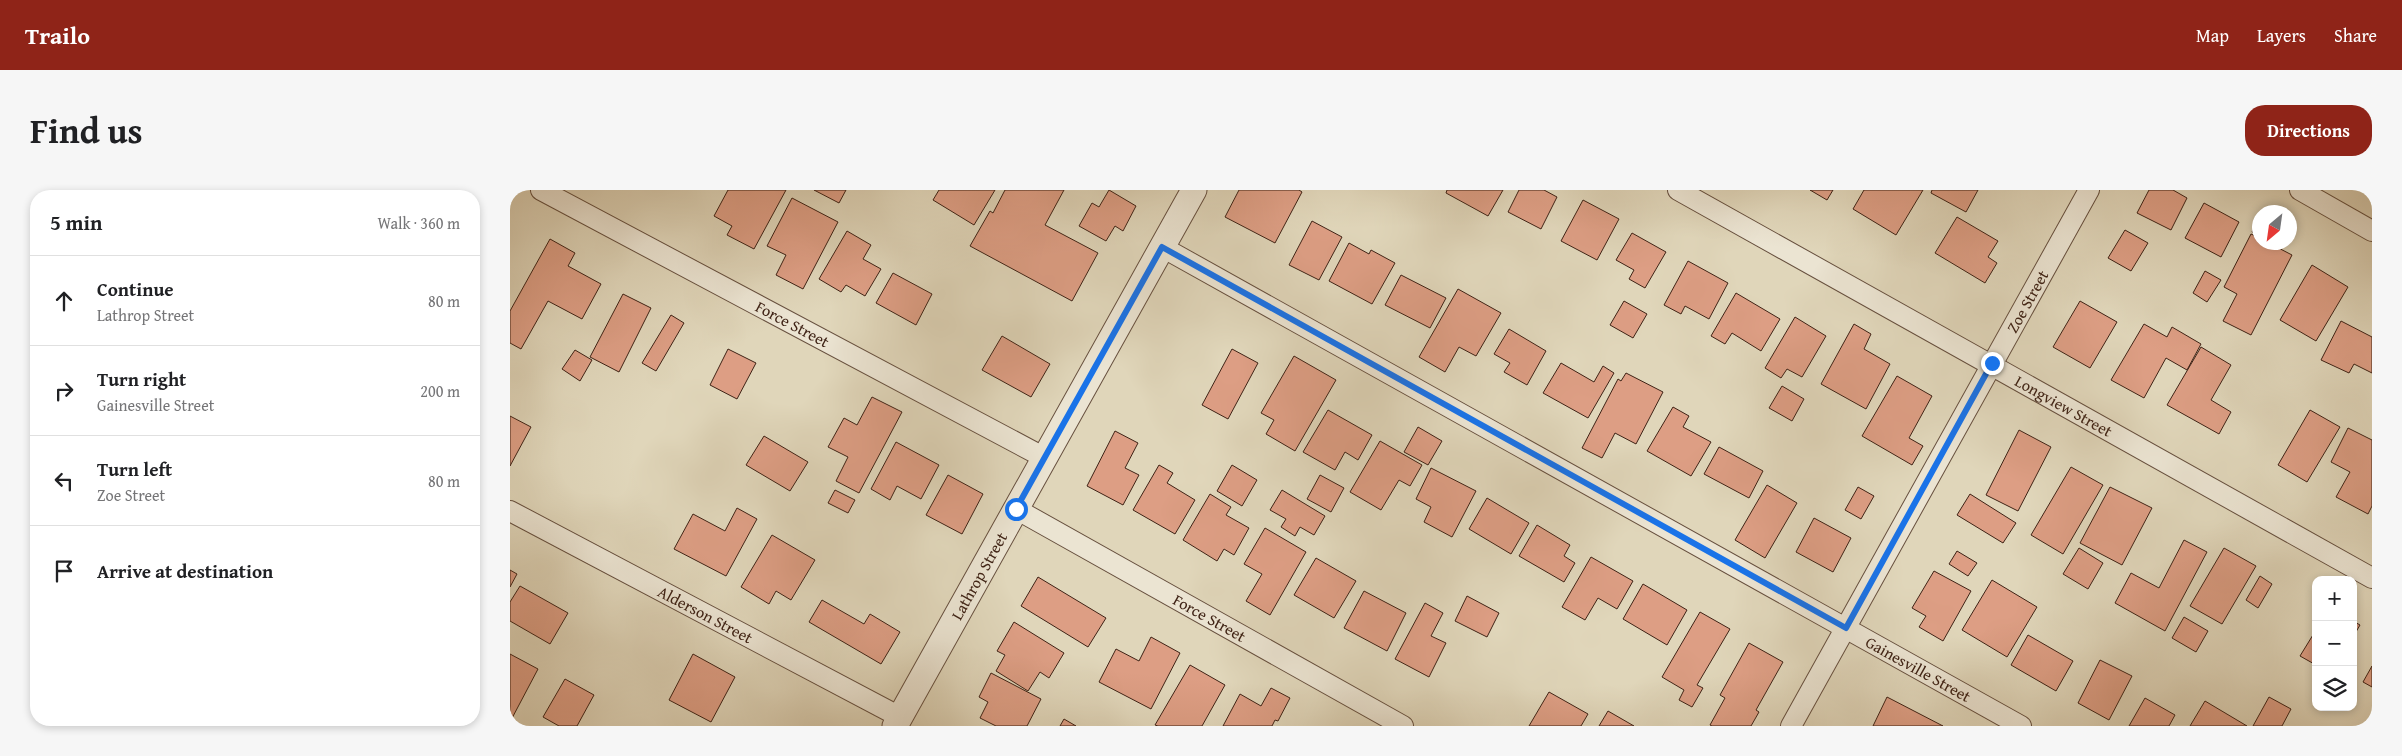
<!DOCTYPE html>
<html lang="en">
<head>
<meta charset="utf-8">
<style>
	body { margin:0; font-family:"Gentium Book Plus",serif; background:#f6f6f6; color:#202124 }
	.controls { position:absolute; right:15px; bottom:15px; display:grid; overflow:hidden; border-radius:10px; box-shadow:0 2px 8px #0003 }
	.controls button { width:45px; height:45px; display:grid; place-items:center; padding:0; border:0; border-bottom:1px solid #e0e0e0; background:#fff; color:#202124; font:25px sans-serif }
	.compass { position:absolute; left:1742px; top:15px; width:45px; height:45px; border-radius:50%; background:#fff; box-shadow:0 2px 8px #0003; rotate:209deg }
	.stop { position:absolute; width:15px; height:15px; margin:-11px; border:4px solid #1a73e8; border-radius:50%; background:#fff }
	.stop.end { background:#1a73e8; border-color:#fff; box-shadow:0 1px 5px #0008 }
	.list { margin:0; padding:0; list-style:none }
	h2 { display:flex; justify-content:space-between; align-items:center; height:65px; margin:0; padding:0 20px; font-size:21px }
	h2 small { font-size:16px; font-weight:400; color:#757577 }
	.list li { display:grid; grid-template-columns:32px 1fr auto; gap:15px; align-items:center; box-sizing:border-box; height:90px; padding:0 20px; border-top:1px solid #e0e0e0 }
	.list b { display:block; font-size:19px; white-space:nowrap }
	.list p { margin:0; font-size:16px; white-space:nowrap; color:#757577 }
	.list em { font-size:16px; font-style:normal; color:#757577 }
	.icon { flex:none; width:28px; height:28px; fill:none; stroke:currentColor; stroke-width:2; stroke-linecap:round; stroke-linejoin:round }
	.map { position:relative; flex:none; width:1862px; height:536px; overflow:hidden; border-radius:20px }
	header { display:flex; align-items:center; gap:30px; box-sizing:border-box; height:70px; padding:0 25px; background:#8f2418; color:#fff }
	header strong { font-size:24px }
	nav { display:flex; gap:28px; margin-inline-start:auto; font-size:18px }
	.intro { display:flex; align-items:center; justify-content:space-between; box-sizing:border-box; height:120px; padding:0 30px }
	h1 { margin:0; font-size:35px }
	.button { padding:12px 22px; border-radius:20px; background:#8f2418; color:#fff; font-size:18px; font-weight:700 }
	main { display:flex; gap:30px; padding:0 30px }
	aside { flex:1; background:#fff; border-radius:20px; box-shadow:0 2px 8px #0003 }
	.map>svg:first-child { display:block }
	.building { fill:#dd9e84; stroke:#3f2316 }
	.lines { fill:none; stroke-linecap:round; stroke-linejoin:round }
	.minor-casing { stroke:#67503f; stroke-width:22 }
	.tertiary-casing { stroke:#67503f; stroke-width:27 }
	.minor { stroke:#ebe4d2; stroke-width:20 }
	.tertiary { stroke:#ebe4d2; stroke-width:25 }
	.route { stroke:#1a73e8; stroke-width:6 }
	.labels { text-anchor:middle; stroke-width:4; stroke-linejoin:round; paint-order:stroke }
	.street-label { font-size:16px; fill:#3f2316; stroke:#ebe4d2 }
</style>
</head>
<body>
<header>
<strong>Trailo</strong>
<nav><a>Map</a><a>Layers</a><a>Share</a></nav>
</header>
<div class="intro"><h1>Find us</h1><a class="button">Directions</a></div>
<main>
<aside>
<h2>5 min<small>Walk · 360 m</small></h2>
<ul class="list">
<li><svg class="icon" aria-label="ahead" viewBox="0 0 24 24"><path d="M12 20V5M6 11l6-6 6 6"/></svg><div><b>Continue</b><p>Lathrop Street</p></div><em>80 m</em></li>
<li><svg class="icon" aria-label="right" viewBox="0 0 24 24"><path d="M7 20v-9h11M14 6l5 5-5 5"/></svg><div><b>Turn right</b><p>Gainesville Street</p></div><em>200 m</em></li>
<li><svg class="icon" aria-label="left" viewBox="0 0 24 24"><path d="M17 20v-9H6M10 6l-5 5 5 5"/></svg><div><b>Turn left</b><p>Zoe Street</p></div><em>80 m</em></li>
<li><svg class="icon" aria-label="arrive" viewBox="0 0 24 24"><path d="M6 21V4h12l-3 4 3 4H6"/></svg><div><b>Arrive at destination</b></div></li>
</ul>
</aside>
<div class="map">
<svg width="1862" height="536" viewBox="0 0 1862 536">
	<rect width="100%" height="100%" fill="#e0d6ba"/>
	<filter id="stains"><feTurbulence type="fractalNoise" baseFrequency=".004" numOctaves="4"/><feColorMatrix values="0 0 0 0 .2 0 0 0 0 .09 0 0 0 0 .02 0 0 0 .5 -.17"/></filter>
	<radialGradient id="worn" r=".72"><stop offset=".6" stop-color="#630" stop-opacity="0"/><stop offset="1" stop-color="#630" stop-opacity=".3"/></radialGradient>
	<!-- building -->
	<path class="building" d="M218 0H276L244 59 217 45 222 36 204 26Z
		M304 0H336L329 13Z
		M429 0H485L464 35 423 10Z
		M495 0H554L535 35 588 63 562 111 460 56 480 21 483 23Z
		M599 0 626 16 613 41 605 36 596 51 569 36 582 13 589 17Z
		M729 0H789L792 2 765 53 715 27Z
		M937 0H993L978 26 936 3Z
		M1009 0H1034L1047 7 1031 39 998 22Z
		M1300 0H1323L1317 10Z
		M1354 0H1413L1386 45 1343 19Z
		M1422 0H1468L1456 22 1421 3Z
		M1639 0H1663L1677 8 1661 40 1627 23Z
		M282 8 328 32 293 99 266 85 276 65 257 56Z
		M1073 10 1109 29 1087 70 1051 51Z
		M1694 13 1729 32 1711 67 1675 48Z
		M1754 18 1763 22H1752Z
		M1447 27 1488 51 1478 67 1487 73 1475 93 1425 63Z
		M1750 27V46L1742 42Z
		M802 31 832 47 809 90 779 75Z
		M1615 40 1638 53 1621 81 1598 68Z
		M337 41 361 55 353 69 371 79 355 106 336 95 331 102 309 89Z
		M1122 43 1156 62 1135 98 1119 89 1124 80 1106 70Z
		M1741 44 1750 48V52H1757L1782 65 1741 145 1713 131 1727 104 1714 97Z
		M40 49 65 63 58 76 91 94 72 129 38 111 11 159 0 153V121Z
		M839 53 859 64 861 60 885 73 862 114 819 91Z
		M1178 71 1218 93 1199 129 1175 116 1171 124 1154 115Z
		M1802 75 1838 97 1806 151 1770 130Z
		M1695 81 1711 90 1697 112 1683 103Z
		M383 83 422 104 406 135 366 113Z
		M891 85 936 108 920 138 875 115Z
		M948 99 991 123 966 166 949 157 935 182 909 167Z
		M1226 103 1270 129 1251 161 1222 143 1215 154 1201 146Z
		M113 104 141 118 109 182 80 167Z
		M1114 111 1137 124 1123 148 1100 135Z
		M1570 111 1607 132 1580 178 1543 157Z
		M161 125 174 133 146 181 132 173Z
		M1285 127 1316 146 1292 187 1277 179 1271 188 1255 178Z
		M1831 131 1862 147V183L1844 174 1839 183 1811 170Z
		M1344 134 1361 144 1354 159 1380 174 1356 219 1311 194Z
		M1634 134 1657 147 1662 137 1691 154 1677 180 1656 168 1634 208 1601 190Z
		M999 139 1036 161 1017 195 994 182 1000 173 984 164Z
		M492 146 540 174 521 207 472 180Z
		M1691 157 1721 175 1701 210 1721 222 1709 244 1657 215Z
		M218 159 246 173 227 209 200 195Z
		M722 159 748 173 718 229 692 215Z
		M65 160 82 170 70 191 52 179Z
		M784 166 826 190 785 261 756 244 764 230 751 223Z
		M1051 173 1084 192 1093 176 1104 183 1078 228 1033 203Z
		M1116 183 1153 202 1126 254 1105 243 1092 268 1072 258 1108 189 1111 191Z
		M1387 186 1422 206 1399 248 1413 256 1402 275 1352 246Z
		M1272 196 1294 209 1282 231 1259 218Z
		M362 207 392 222 349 303 326 291 338 267 318 257 334 228 347 235Z
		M1163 217 1179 226 1173 237 1201 252 1181 286 1137 261Z
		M818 220 862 245 848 270 835 262 825 280 793 262Z
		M1800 220 1830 237 1797 292 1768 275Z
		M0 226 21 237 0 276Z
		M908 237 932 251 918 275 894 262Z
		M1838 238 1862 250V316L1858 324 1826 307 1840 282 1821 272Z
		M1509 240 1541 257 1508 321 1476 305Z
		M605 241 628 253 615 278 629 285 613 315 577 296Z
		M254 246 298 272 280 301 236 275Z
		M870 251 912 275 900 296 889 290 871 320 840 302Z
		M386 252 429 275 411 309 387 296 380 310 361 299Z
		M1209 257 1253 281 1239 308 1194 284Z
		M649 275 663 283 657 293 685 310 665 344 623 320Z
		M722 275 747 290 732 316 707 301Z
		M1561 277 1593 295 1553 364 1521 345Z
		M921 278 966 301 942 347 914 332 921 317 906 309Z
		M438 285 473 304 452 344 416 325Z
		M810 285 834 298 821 322 797 309Z
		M1257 295 1287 313 1255 368 1225 350Z
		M1348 297 1364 306 1351 329 1335 320Z
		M1600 297 1642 318 1612 375 1570 353Z
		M325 300 345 310 338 323 318 313Z
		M772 300 815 326 804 345 790 337 785 346 771 337 776 329 760 320Z
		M700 304 721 317 716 325 739 338 724 365 714 359 707 371 673 350Z
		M1460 304 1506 333 1493 353 1447 325Z
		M977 308 1019 333 1001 364 959 339Z
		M227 318 247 329 216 386 164 359 183 324 215 341Z
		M1304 328 1341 348 1323 382 1286 362Z
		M1027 335 1060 355 1054 366 1065 373 1054 392 1009 366Z
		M755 338 796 362 760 425 736 411 752 384 734 374Z
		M262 345 305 370 281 410 266 401 259 414 231 397Z
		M1674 350 1697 362 1655 441 1605 413 1621 383 1649 398Z
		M1569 358 1593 373 1578 399 1553 384Z
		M1714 358 1746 376 1712 434 1680 416Z
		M1447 361 1467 373 1458 386 1439 374Z
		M1081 367 1123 391 1107 419 1088 408 1075 430 1052 417Z
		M806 368 846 391 824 428 784 405Z
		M0 380 7 384 0 397Z
		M1424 381 1461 401 1433 451 1409 437 1416 426 1402 418Z
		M1750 386 1762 394 1748 418 1736 410Z
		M528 387 596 428 578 457 511 416Z
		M1482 390 1527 417 1497 467 1452 440Z
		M1133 394 1177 420 1157 455 1113 429Z
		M10 396 58 423 40 454 0 431V412Z
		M854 401 896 423 877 461 834 438Z
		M957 406 989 423 977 447 945 431Z
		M312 410 354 434 360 424 390 442 371 474 299 432Z
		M915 413 933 423 921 446 936 453 919 487 885 469Z
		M1190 422 1220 439 1187 495 1193 498 1182 517 1169 510 1174 500 1152 487Z
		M1674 427 1698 441 1686 462 1662 448Z
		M1843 431 1850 435 1843 447Z
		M504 432 554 463 539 488 530 482 518 501 486 481 495 465 487 461Z
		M1806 440V475L1790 466Z
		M1518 445 1563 471 1546 501 1501 475Z
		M641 447 670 463 641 519 589 492 606 459 629 471Z
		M1239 453 1273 472 1246 520 1249 522 1241 536H1202L1200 535 1215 508 1210 505Z
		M0 464 28 479 0 532Z
		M183 464 225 487 201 532 159 510Z
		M1590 470 1622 486 1599 530 1568 513Z
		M680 475 715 495 692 536H648L645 535Z
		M1862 476V497L1853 492Z
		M481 483 531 509 517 536H486L470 528 478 512 469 507Z
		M55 489 84 505 67 536H49L33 527Z
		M761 498 780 508 768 531 765 530 762 536H713L730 504 751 516Z
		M1039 502 1078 524 1071 536H1019Z
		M1377 507 1433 536H1363Z
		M1759 507 1781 519 1772 536H1743Z
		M1635 508 1665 525 1659 536H1619Z
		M1695 511 1737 536H1680Z
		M1098 521 1124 536H1089Z
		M554 529 566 536H550Z"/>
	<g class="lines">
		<!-- minor casing -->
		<g class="minor-casing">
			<g id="minor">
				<path id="s1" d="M31 0 535 268"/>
				<path id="s2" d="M1168 0 1862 388"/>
				<path d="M1790 0 1862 41"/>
				<path id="s3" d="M652 57 1511 536"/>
				<path id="s4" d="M506 319 893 536"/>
				<path id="s5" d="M0 321 390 527"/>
				<path id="s6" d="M1281 536 1579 0"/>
			</g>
		</g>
		<!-- tertiary casing -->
		<g class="tertiary-casing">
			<g id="tertiary">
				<path id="s7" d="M385 536 684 0"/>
			</g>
		</g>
		<!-- minor -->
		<use href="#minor" class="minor"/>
		<!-- tertiary -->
		<use href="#tertiary" class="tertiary"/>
	</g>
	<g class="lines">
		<!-- route -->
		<path class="route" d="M506 319 652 57 1336 438 1482 173"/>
	</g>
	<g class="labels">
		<!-- street labels -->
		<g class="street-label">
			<text dy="6" stroke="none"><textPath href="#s6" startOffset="486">Zoe Street</textPath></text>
			<text dy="6" stroke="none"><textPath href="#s1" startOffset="285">Force Street</textPath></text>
			<text dy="6" stroke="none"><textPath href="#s2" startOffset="442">Longview Street</textPath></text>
			<text dy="6" stroke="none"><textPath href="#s7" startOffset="172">Lathrop Street</textPath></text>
			<text dy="6" stroke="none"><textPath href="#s5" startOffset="221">Alderson Street</textPath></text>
			<text dy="6" stroke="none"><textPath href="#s4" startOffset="222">Force Street</textPath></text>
			<text dy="6" stroke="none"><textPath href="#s3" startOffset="866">Gainesville Street</textPath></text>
		</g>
	</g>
	<rect width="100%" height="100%" filter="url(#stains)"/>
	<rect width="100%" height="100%" fill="url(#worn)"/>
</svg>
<div class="controls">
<button>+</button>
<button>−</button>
<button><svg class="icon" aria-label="layers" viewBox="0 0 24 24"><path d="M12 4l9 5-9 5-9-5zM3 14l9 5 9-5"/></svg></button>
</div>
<svg class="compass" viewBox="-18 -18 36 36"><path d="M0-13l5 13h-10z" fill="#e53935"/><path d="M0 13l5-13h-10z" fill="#757577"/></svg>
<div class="stop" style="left:506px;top:319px"></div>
<div class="stop end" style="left:1482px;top:173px"></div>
</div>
</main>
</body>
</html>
